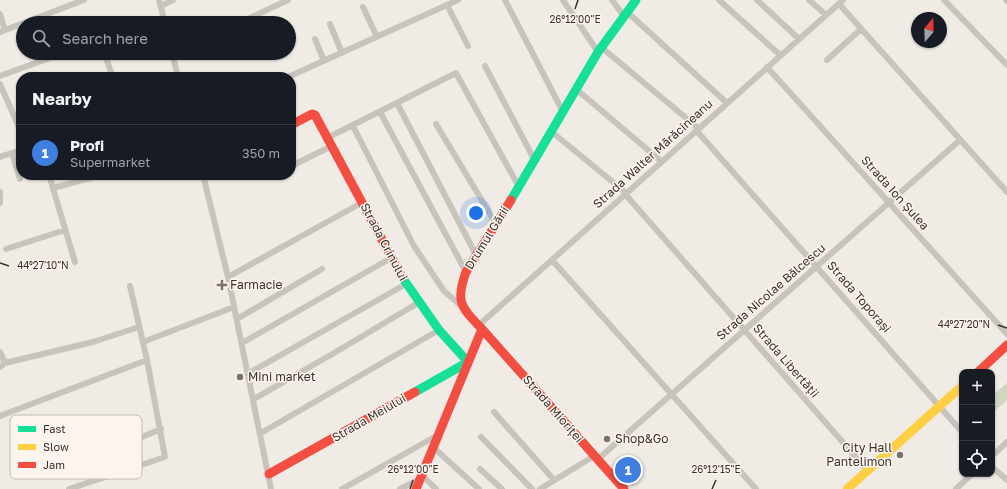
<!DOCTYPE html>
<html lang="en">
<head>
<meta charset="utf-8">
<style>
	body { margin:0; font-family:"Golos Text",sans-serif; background:#20242c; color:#f1f3f6 }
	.controls { position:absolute; right:12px; bottom:12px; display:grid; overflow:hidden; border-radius:8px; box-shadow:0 1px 3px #0004 }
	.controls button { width:36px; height:36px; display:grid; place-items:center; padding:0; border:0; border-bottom:1px solid #363941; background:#171b24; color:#f1f3f6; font:20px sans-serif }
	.compass { position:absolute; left:911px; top:12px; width:36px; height:36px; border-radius:50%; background:#171b24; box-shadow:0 1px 3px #0004; rotate:19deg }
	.you { position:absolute; left:476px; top:213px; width:14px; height:14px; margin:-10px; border:3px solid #fff; border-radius:50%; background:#1a73e8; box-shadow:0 0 0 6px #1a73e833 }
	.badge { display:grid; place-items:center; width:26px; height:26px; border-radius:50%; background:#d93025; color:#fff; font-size:13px; font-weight:700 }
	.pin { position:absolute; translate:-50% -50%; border:2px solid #fff; box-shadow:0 1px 4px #0006 }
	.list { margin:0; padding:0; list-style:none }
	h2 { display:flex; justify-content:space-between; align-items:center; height:52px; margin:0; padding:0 16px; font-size:17px }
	h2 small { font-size:13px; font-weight:400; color:#9ea1a6 }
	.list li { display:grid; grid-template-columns:26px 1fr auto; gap:12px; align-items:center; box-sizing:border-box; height:56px; padding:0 16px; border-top:1px solid #363941 }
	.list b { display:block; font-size:15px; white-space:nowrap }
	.list p { margin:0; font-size:13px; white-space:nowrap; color:#9ea1a6 }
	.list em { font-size:13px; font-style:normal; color:#9ea1a6 }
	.icon { flex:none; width:22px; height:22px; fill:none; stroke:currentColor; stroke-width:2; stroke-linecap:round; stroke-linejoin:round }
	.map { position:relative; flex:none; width:1007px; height:489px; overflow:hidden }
	.search { position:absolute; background:#171b24; box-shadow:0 1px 3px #0004; left:16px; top:16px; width:280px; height:44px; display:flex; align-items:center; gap:10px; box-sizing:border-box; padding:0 14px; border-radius:22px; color:#9ea1a6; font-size:15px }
	.panel { position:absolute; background:#171b24; box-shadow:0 1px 3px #0004; left:16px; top:72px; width:280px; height:108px; border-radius:16px }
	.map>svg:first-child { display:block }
	.green { fill:#d1d6bf }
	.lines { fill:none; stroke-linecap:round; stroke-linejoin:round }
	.street { stroke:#c9c3be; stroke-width:6 }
	.fast { stroke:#16e098; stroke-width:9 }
	.slow { stroke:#ffcf43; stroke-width:9 }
	.jam { stroke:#f24e42; stroke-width:9 }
	.ticks { fill:none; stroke:#3b302b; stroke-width:1.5 }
	.poi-dot { fill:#7a716c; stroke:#fbf5ee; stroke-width:1.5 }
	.labels { text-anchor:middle; stroke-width:3; stroke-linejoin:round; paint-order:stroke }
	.street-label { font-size:12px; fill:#3b302b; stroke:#fbf5ee }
	.poi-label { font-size:12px; fill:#3b302b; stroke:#fbf5ee; text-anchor:start }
	.key { fill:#fbf5ee; stroke:#c1bab4; stroke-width:1 }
	.key-label { font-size:11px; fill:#3b302b }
	.ticks-label { font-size:10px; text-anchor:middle; fill:#3b302b; stroke:#fbf5ee; stroke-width:3; stroke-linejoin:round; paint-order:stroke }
</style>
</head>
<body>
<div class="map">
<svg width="1007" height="489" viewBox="0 0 1007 489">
	<rect width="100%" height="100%" fill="#f0ebe5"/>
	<!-- green -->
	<path class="green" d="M1007 383V400L995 411 992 408V396Z"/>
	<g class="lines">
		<!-- street -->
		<path class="street" d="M159 0 165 23
			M505 0 563 112
			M563 0 598 52
			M612 0 623 15
			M719 0 780 55
			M757 0 799 39
			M809 0 826 15
			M944 0 1007 65
			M1006 0 1007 1
			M839 4 1007 192
			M447 5 468 46
			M161 6 173 0
			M363 7 377 37
			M626 11 727 103
			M0 14 5 30
			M239 23 288 0
			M330 24 342 53
			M0 32 84 0
			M315 39 324 61
			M601 47 698 128
			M104 53 113 77
			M172 53 178 77
			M827 60 861 29
			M485 66 535 161
			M767 67 1007 334
			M0 76 55 56
			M288 77 458 0
			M0 84 21 132
			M576 89 661 161
			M397 103 476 255
			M380 112 466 272
			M436 124 496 224
			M353 126 414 246 444 291 459 304
			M696 130 962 432
			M552 132 626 193
			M327 138 456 73 519 187
			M12 153 20 179
			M0 157 21 150
			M291 166 332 146
			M49 175 75 262
			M203 175 228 277 271 489
			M53 188 101 175
			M0 192V203
			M625 194 868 471
			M6 249 65 230
			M552 260 756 489
			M228 277 363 202
			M237 319 322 269
			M479 325 843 0
			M143 342 234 307
			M242 343 391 258
			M0 352 5 363
			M0 367 5 363 93 342 139 327
			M249 373 406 284
			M254 399 334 353 418 303
			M494 412 554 480
			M0 416 147 360
			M261 433 439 330
			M481 437 532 489
			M434 448 479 489
			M99 455 161 429
			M992 456 1007 442
			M597 460 960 140
			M992 467 1007 480
			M480 469 502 489
			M422 475 436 489
			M69 489 165 457 147 360 130 286
			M342 489 438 435
			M400 489 420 479
			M540 489 594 456
			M956 489 972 474"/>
		<!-- fast -->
		<path class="fast" d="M511 200 598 52 636 0
			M402 277 439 330 468 362 415 392"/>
		<!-- slow -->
		<path class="slow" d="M847 489 962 386"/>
		<!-- jam -->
		<path class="jam" d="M291 125 312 114 315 115 402 277
			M482 329 624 489
			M978 372 1007 345
			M269 474 415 392
			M416 489 482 329C461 307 455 302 466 272L511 200"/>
	</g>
	<!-- ticks -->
	<path class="ticks" d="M575 9 578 0M0 263 9 266M998 325 1007 328M410 489 413 480M712 489 716 480"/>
	<!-- markers -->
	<g class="poi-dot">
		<path d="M220 279h4v4h4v4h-4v4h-4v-4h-4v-4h4z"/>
		<circle cx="240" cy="377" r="4"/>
		<circle cx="607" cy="439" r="4"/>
		<circle cx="900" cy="455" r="4"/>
	</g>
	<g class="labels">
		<!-- street labels -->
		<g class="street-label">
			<text transform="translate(653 154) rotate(-42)" y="4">Strada Walter Mărăcineanu</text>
			<text transform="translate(895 193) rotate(48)" y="4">Strada Ion Șulea</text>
			<text transform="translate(487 238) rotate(-58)" y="4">Drumul Gării</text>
			<text transform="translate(384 242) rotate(62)" y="4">Strada Crinului</text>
			<text transform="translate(771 292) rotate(-41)" y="4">Strada Nicolae Bălcescu</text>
			<text transform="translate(859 297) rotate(49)" y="4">Strada Toporași</text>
			<text transform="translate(786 361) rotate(49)" y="4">Strada Libertății</text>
			<text transform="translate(553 409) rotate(49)" y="4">Strada Mioriței</text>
			<text transform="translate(369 418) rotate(-30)" y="4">Strada Meiului</text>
		</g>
		<!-- poi labels -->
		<g class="poi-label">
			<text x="230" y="289">Farmacie</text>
			<text x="248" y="381">Mini market</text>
			<text x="615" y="443">Shop&amp;Go</text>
			<text x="892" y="452" text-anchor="end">City Hall<tspan x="892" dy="14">Pantelimon</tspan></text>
		</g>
	</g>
	<!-- legend -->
	<rect x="10" y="415" width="132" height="64" rx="6" class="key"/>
	<rect x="18" y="426" width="18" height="6" fill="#16e098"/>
	<rect x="18" y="444" width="18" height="6" fill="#ffcf43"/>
	<rect x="18" y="462" width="18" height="6" fill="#f24e42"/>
	<g class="key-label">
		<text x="43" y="433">Fast</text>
		<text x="43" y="451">Slow</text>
		<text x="43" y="469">Jam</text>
	</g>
	<g class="ticks-label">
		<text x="575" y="23">26°12'00"E</text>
		<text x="43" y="269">44°27'10"N</text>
		<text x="964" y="328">44°27'20"N</text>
		<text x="413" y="473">26°12'00"E</text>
		<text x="716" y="473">26°12'15"E</text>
	</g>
</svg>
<div class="controls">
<button>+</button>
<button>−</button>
<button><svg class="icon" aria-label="locate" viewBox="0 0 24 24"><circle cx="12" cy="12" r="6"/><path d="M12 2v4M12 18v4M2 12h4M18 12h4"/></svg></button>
</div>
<svg class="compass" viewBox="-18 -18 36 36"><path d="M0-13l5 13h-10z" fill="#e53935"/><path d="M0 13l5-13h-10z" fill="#9ea1a6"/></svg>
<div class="you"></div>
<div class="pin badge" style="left:628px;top:470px;background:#3f7fe0">1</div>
<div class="search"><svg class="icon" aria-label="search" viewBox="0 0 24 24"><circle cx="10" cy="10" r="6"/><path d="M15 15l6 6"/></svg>Search here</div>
<section class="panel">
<h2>Nearby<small></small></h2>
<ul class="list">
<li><span class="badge" style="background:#3f7fe0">1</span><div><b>Profi</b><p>Supermarket</p></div><em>350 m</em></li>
</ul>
</section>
</div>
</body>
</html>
